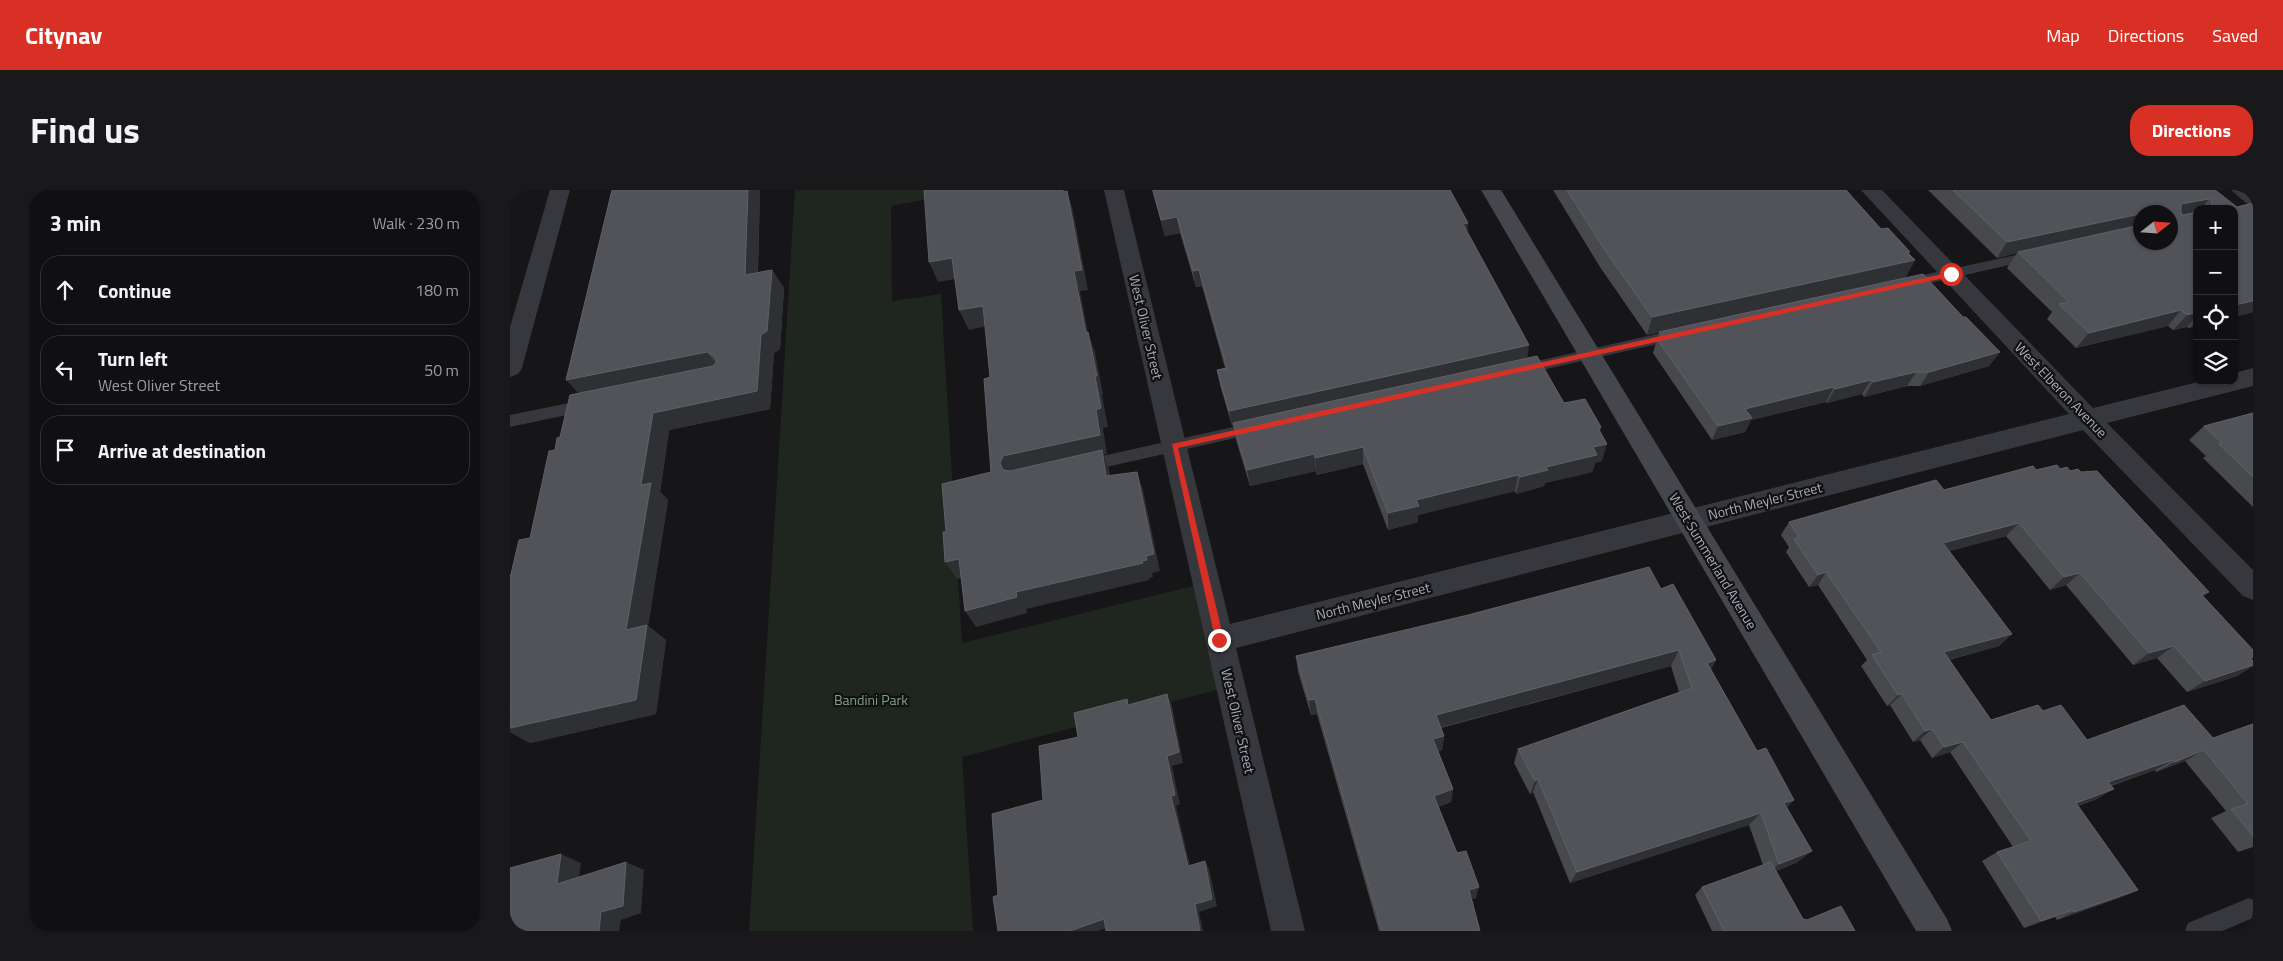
<!DOCTYPE html>
<html lang="en">
<head>
<meta charset="utf-8">
<style>
	body { margin:0; font-family:"Titillium Web",sans-serif; background:#19191b; color:#f1f3f6 }
	.controls { position:absolute; right:15px; top:15px; display:grid; overflow:hidden; border-radius:10px; box-shadow:0 1px 4px #0004 }
	.controls button { width:45px; height:45px; display:grid; place-items:center; padding:0; border:0; border-bottom:1px solid #303032; background:#101012; color:#f1f3f6; font:25px sans-serif }
	.compass { position:absolute; left:1623px; top:15px; width:45px; height:45px; border-radius:50%; background:#101012; box-shadow:0 1px 4px #0004; rotate:73deg }
	.stop { position:absolute; width:15px; height:15px; margin:-11px; border:4px solid #d93025; border-radius:50%; background:#fff }
	.stop.end { background:#d93025; border-color:#fff; box-shadow:0 1px 5px #0008 }
	.list { margin:0; padding:0; list-style:none }
	h2 { display:flex; justify-content:space-between; align-items:center; height:65px; margin:0; padding:0 20px; font-size:21px }
	h2 small { font-size:16px; font-weight:400; color:#9c9d9f }
	.list li { display:grid; grid-template-columns:32px 1fr auto; gap:15px; align-items:center; box-sizing:border-box; height:70px; margin:0 10px 10px; padding:0 10px; border:1px solid #303032; border-radius:20px }
	.list b { display:block; font-size:19px; white-space:nowrap }
	.list p { margin:0; font-size:16px; white-space:nowrap; color:#9c9d9f }
	.list em { font-size:16px; font-style:normal; color:#9c9d9f }
	.icon { flex:none; width:28px; height:28px; fill:none; stroke:currentColor; stroke-width:2; stroke-linecap:round; stroke-linejoin:round }
	.map { position:relative; flex:none; width:1743px; height:741px; overflow:hidden; border-radius:20px }
	header { display:flex; align-items:center; gap:30px; box-sizing:border-box; height:70px; padding:0 25px; background:#d93025; color:#fff }
	header strong { font-size:24px }
	nav { display:flex; gap:28px; margin-inline-start:auto; font-size:18px }
	.intro { display:flex; align-items:center; justify-content:space-between; box-sizing:border-box; height:120px; padding:0 30px }
	h1 { margin:0; font-size:35px }
	.button { padding:12px 22px; border-radius:20px; background:#d93025; color:#fff; font-size:18px; font-weight:700 }
	main { display:flex; gap:30px; padding:0 30px }
	aside { flex:1; background:#101012; border-radius:20px; box-shadow:0 1px 4px #0004 }
	.map>svg:first-child { display:block }
	.green { fill:#1e261f }
	.lines { fill:none; stroke-linecap:round; stroke-linejoin:round }
	.lane { fill:#37383d; fill-rule:evenodd }
	.street { fill:#37383d; fill-rule:evenodd }
	.secondary { fill:#45474d; fill-rule:evenodd }
	.wall { fill:#47494d; fill-rule:evenodd }
	.shaded-wall { fill:#2f3033 }
	.building { fill:#525359; stroke:#5f6168 }
	.route { fill:#d93025 }
	.labels { text-anchor:middle; stroke-width:4.5; stroke-linejoin:round; paint-order:stroke }
	.street-label { font-size:14px; fill:#a8adb8; stroke:#111113 }
	.park-label { font-size:14px; fill:#7fa381; stroke:#111113 }
</style>
</head>
<body>
<header>
<strong>Citynav</strong>
<nav><a>Map</a><a>Directions</a><a>Saved</a></nav>
</header>
<div class="intro"><h1>Find us</h1><a class="button">Directions</a></div>
<main>
<aside>
<h2>3 min<small>Walk · 230 m</small></h2>
<ul class="list">
<li><svg class="icon" aria-label="ahead" viewBox="0 0 24 24"><path d="M12 20V5M6 11l6-6 6 6"/></svg><div><b>Continue</b></div><em>180 m</em></li>
<li><svg class="icon" aria-label="left" viewBox="0 0 24 24"><path d="M17 20v-9H6M10 6l-5 5 5 5"/></svg><div><b>Turn left</b><p>West Oliver Street</p></div><em>50 m</em></li>
<li><svg class="icon" aria-label="arrive" viewBox="0 0 24 24"><path d="M6 21V4h12l-3 4 3 4H6"/></svg><div><b>Arrive at destination</b></div></li>
</ul>
</aside>
<div class="map">
<svg width="1743" height="741" viewBox="0 0 1743 741">
	<rect width="100%" height="100%" fill="#161618"/>
	<!-- green -->
	<path class="green" d="M285 0H419V9L381 16 382 111 431 104 452 453 691 394 714 498 452 567 463 741H239Z"/>
	<g class="lines">
		<!-- lane -->
		<path class="lane" d="M1525 61 1530 62 1532 65 1530 68 1394 99 1389 97 1387 94 1389 91 1394 89Z
			M1169 139 1174 140 1176 144 1174 148 1009 185 1004 184 1001 180 1004 176 1009 175Z
			M79 209 85 211 87 215 85 219 0 237V225Z
			M746 232 752 234 754 238 752 242 574 282 568 280 566 276 568 272 574 270Z
			M1739 708 1743 710V728L1712 741H1675L1678 733Z"/>
		<!-- street -->
		<path class="street" d="M40 0H60L12 178 8 184 0 187V137Z
			M594 0H614L720 434 1559 224 1351 0H1372L1583 218 1692 191H1724V183L1743 178V196L1597 233 1743 380V410L1733 406 1573 240 726 458 795 741H761Z
			M1721 0H1743V15L1736 13Z"/>
		<!-- secondary -->
		<path class="secondary" d="M971 0H991L1437 729 1442 741H1406Z"/>
	</g>
	<!-- wall -->
	<path class="wall" d="M250 0 248 82 262 80 274 98 270 159 264 163 260 219 159 240 150 302 158 310 138 436 156 450 146 524 20 553 0 542V388L20 348 45 260 50 247 69 203Z
		M642 0H940L957 42 1017 168 1054 213 1091 237 1090 241 1092 271 1085 273 1082 282 1035 293 1034 296 1006 304 1005 301 908 325V332L878 340 853 274 807 285 806 281 740 296 726 250 724 236H722L710 195 707 180 715 178 692 96 686 97 670 43 655 46Z
		M1043 0H1336L1371 39 1399 64 1405 70 1395 88 1453 127 1490 162 1479 176 1410 196H1397L1354 207 1352 204 1317 213 1316 212 1241 230 1235 242 1202 250 1143 163 1149 142 1189 133 1137 145 1090 77Z
		M1418 0H1705L1727 17 1743 13V122L1724 127V19H1687V136L1679 138 1677 137 1663 140 1658 136 1566 158 1537 129 1542 122 1497 78 1507 63 1487 68ZM1630 22H1660L1630 52Z
		M1743 223V317L1693 268 1696 266 1679 250 1694 236Z
		M1550 279 1560 281 1699 402 1693 406 1743 460V468L1741 469 1743 471V476L1727 486 1677 502 1647 468 1623 475 1556 395 1540 400 1496 346 1439 361 1502 444 1489 456 1439 470 1481 530 1533 521 1577 550 1703 548 1743 534V657L1728 662 1701 628 1716 621 1675 571 1646 582 1645 580 1601 596 1587 609 1568 616 1628 700 1609 708 1547 730 1545 727 1514 738 1472 671 1487 662 1503 657 1440 562 1422 568 1410 550 1403 552 1380 515 1377 516 1351 476 1357 470 1308 395 1299 397 1276 362 1279 357 1271 345 1279 332 1526 280Z
		M1151 399 1206 470 1201 479 1247 561 1284 610 1277 617 1288 672 1266 681 1293 729 1345 741H1202L1185 705 1192 697 1253 675 1239 635 1060 693 1023 602 1020 604 1004 573 1008 559 1169 502 1161 476 931 538 934 546 932 560 928 561 943 599 941 612 928 617 966 708 962 709 970 741H869L807 524 801 525 788 482 786 466Z"/>
	<!-- shaded-wall -->
	<path class="shaded-wall" d="M238 0H250L247 103 235 85Z
		M557 1 563 21 578 100 570 101 578 143 585 162 593 205H592L598 237 593 238 597 264H594L599 279 603 304 499 292 490 273 493 266 586 220 585 186 576 143 564 81Z
		M1699 9 1691 19H1687V24L1660 29 1671 14Z
		M1630 24V37L1508 62 1507 63 1487 68 1497 52Z
		M667 27 670 43 655 46 651 30Z
		M958 33 957 49 953 34Z
		M1397 62H1400L1394 73 1405 70 1395 88 1137 145 1142 127Z
		M442 68 451 88 428 92 419 72Z
		M262 80 274 98 270 159 264 163 260 219 159 240 150 302 158 310 138 436 156 450 146 524 20 553 0 542V520L116 440 131 295 143 223 251 145Z
		M689 80 692 96 686 97 683 81Z
		M1743 111V122L1724 127V115Z
		M473 116 481 135 459 140 449 120Z
		M1671 120 1658 136 1566 158 1579 143Z
		M1687 122V126L1677 137 1663 140 1677 125Z
		M1687 130V136L1679 138Z
		M1019 155 1017 171 722 236 719 221Z
		M197 162 212 180 73 208 56 190Z
		M1490 162 1479 176 1410 196 1419 182Z
		M1406 182 1397 196 1354 207 1363 192Z
		M1361 190 1352 204 1317 213 1325 199Z
		M1324 197 1316 212 1241 230 1235 242 1202 250 1208 236 1235 219Z
		M1097 254 1092 271 1085 273 1082 282 1035 293 1034 296 1006 304 1010 287 1083 257Z
		M853 257V274L807 285 805 268Z
		M804 264 806 281 740 296 737 280Z
		M627 282 633 300 650 381 642 383 643 387 639 388V390L516 419 517 423 466 437 455 421 506 402 632 371Z
		M1008 285 1005 301 908 325V332L878 340V323L906 310Z
		M1509 333 1496 346 1422 366 1433 353Z
		M449 369 461 386 447 389 435 372Z
		M1316 382 1308 395 1299 397 1308 385Z
		M1570 383 1556 395 1540 400 1554 387Z
		M1502 444 1489 456 1422 474 1434 462Z
		M1664 456 1647 468 1623 475 1639 463Z
		M1169 460 1161 476 924 539 926 525Z
		M1206 470 1196 486 1197 473Z
		M1743 475V476L1727 486 1677 502 1695 491Z
		M657 504 662 515 673 573 662 576 670 614 666 616 682 684 678 676 661 606 657 566Z
		M1392 504 1380 515 1377 516 1388 505Z
		M805 509 807 524 801 525 799 510Z
		M1422 539 1410 550 1403 552 1415 541Z
		M934 546 932 560 922 563 923 549Z
		M1453 552 1440 562 1422 568 1434 557Z
		M1694 560 1675 571 1646 582 1665 572Z
		M1663 570 1645 580 1581 602 1598 592Z
		M1028 589 1023 602 1020 604 1025 591Z
		M943 599 941 612 922 619 924 606Z
		M1604 599 1587 609 1549 622 1566 613Z
		M1284 610 1271 622 1274 613Z
		M1251 623 1239 635 1060 693 1067 682Z
		M1302 661 1288 672 1256 685 1269 674Z
		M51 664 71 673 67 702 47 694Z
		M695 671 699 679 707 716 689 722 693 741H690L685 714Z
		M116 672 134 680 131 723 111 730 109 741H89L91 722Z
		M969 697 966 708 956 711 959 700Z
		M1628 700 1609 708 1547 730 1564 722Z
		M1562 720 1545 727 1514 738 1531 731Z
		M594 729 601 736 588 741H560Z"/>
	<!-- building -->
	<path class="building" d="M102 0H238L235 85 262 80 257 141 251 145 247 201 143 223 131 295 141 293 116 440 137 435 126 510 0 538V523L1 519 0 520V388L9 350 20 348 39 261 45 260 47 248 50 247 60 205 203 176 207 171 204 165 197 162 56 190Z
		M414 0H553V2L557 1 572 80 564 81 576 143 578 142 587 186H585L591 218 586 220 590 245 493 266 490 273 493 280 500 281 592 260 596 286 627 282 644 364 636 366 637 370 632 371 633 373 506 402 507 407 455 421 449 369 435 372 433 342H436L432 294 481 282 474 189 480 187 473 116 449 120 442 68 419 72Z
		M643 0H940L958 33 953 34 1019 155 719 221 707 180 717 178 689 80 683 81 667 27 651 30Z
		M1057 0H1336L1371 39 1378 38 1400 62H1397L1405 70 1142 127 1094 59Z
		M1443 0H1705L1727 17 1743 13V111L1724 115V19H1700L1702 18V10L1699 9 1671 14V23L1673 25 1687 22V122L1677 125 1671 120 1579 143 1549 114 1559 112 1508 62 1630 35V52H1660V22H1643V21L1636 22H1630V24L1497 52Z
		M1413 84 1453 127H1456L1490 162 1419 182H1406L1363 192 1361 190 1325 199 1324 197 1235 219 1242 228 1208 236 1147 149 1153 147 1149 142Z
		M1027 166 1054 213 1075 209 1091 237 1088 238 1097 254 1083 257 1087 265 1036 277 1038 280 1010 287 1008 285 906 310 909 316 878 323 853 257 805 268 804 264 737 280 723 233Z
		M1743 223V287L1709 254 1712 253 1694 236Z
		M1547 275 1550 279 1557 277 1560 281 1568 279 1571 282 1587 281 1699 402 1691 404 1743 460V467L1740 468 1743 471V475L1695 491 1664 456 1639 463 1570 383 1554 387 1509 333 1433 353 1502 444 1434 462 1481 530 1528 515 1533 521 1551 515 1577 550 1674 515 1703 548 1743 534V646L1721 619 1738 614 1694 560 1665 572 1663 570 1598 592 1604 599 1566 613 1628 700 1564 722 1562 720 1531 731 1487 662 1521 651 1453 552 1434 557 1422 539 1415 541 1392 504 1388 505 1362 465 1371 462 1316 382 1308 385 1284 349 1289 347 1279 332 1426 290 1434 300 1523 276 1526 280Z
		M1139 377 1151 399 1163 394 1206 470 1197 473 1247 561 1256 558 1284 610 1274 613 1302 661 1269 674 1251 623 1067 682 1028 589 1025 591 1008 559 1182 498 1169 460 926 525 934 546 923 549 943 599 924 606 947 663 956 661 969 697 959 700 970 741H872L805 509 799 510 786 466 958 425Z
		M657 504 669 562 657 566 665 605 661 606 678 676 695 671 702 709 685 714 690 741H596L594 729 560 741H488L483 707 488 705 482 624 533 610 529 556 568 547 564 523 617 509 618 515Z
		M51 664 47 694 116 672 113 716 91 722 89 741H0V678Z
		M1261 672 1293 729 1297 730 1331 716 1345 741H1214L1192 697Z"/>
	<!-- route -->
	<path class="route" d="M1441 82 1443 83V86L668 258 714 450 712 453H706L662 254Z"/>
	<g class="labels">
		<!-- street labels -->
		<g class="street-label">
			<text transform="translate(636 137) rotate(77)" y="5">West Oliver Street</text>
			<text transform="translate(1551 200) rotate(46)" y="5">West Elberon Avenue</text>
			<text transform="translate(1255 311) rotate(-14)" y="5">North Meyler Street</text>
			<text transform="translate(1203 371) rotate(59)" y="5">West Summerland Avenue</text>
			<text transform="translate(863 411) rotate(-14)" y="5">North Meyler Street</text>
			<text transform="translate(728 531) rotate(77)" y="5">West Oliver Street</text>
		</g>
		<!-- park labels -->
		<g class="park-label">
			<text x="361" y="515">Bandini Park</text>
		</g>
	</g>
</svg>
<div class="controls">
<button>+</button>
<button>−</button>
<button><svg class="icon" aria-label="locate" viewBox="0 0 24 24"><circle cx="12" cy="12" r="6"/><path d="M12 2v4M12 18v4M2 12h4M18 12h4"/></svg></button>
<button><svg class="icon" aria-label="layers" viewBox="0 0 24 24"><path d="M12 4l9 5-9 5-9-5zM3 14l9 5 9-5"/></svg></button>
</div>
<svg class="compass" viewBox="-18 -18 36 36"><path d="M0-13l5 13h-10z" fill="#e53935"/><path d="M0 13l5-13h-10z" fill="#9c9d9f"/></svg>
<div class="stop" style="left:1441px;top:84px"></div>
<div class="stop end" style="left:709px;top:450px"></div>
</div>
</main>
</body>
</html>
